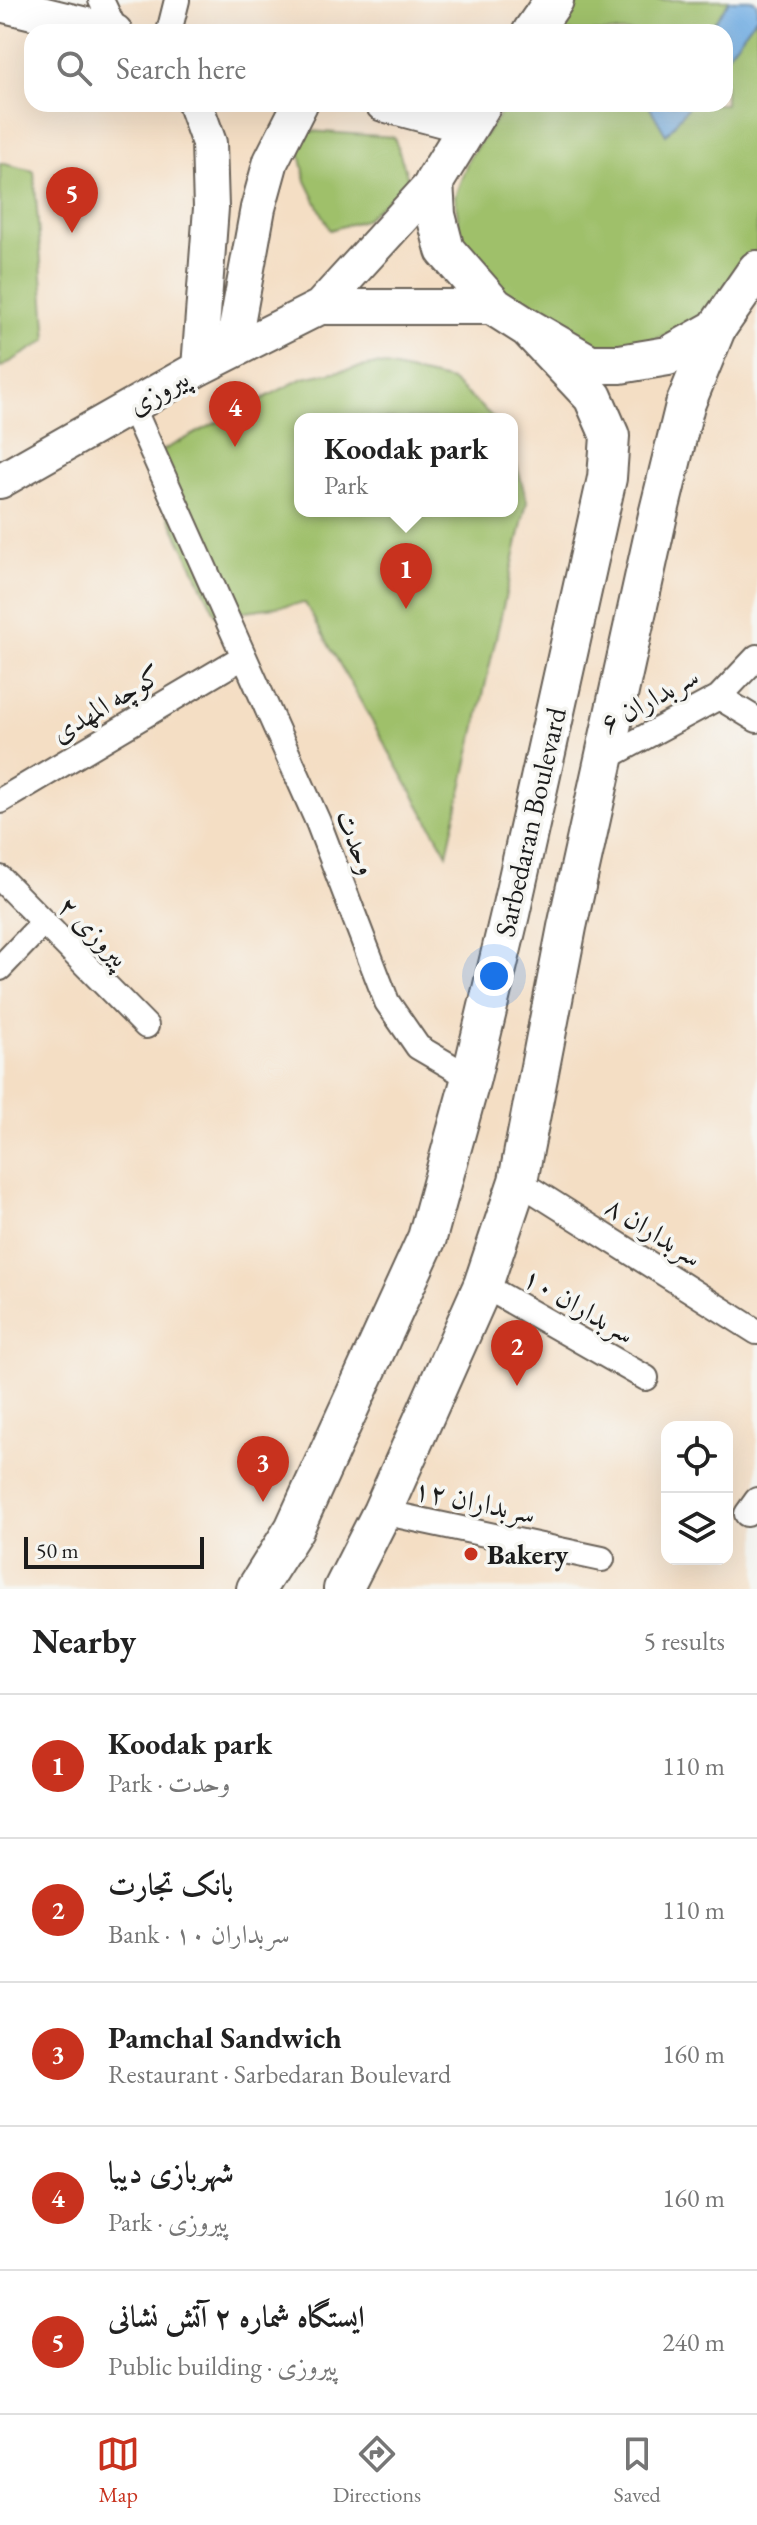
<!DOCTYPE html>
<html lang="en">
<head>
<meta charset="utf-8">
<style>
	body { margin:0; font-family:"EB Garamond",Amiri,serif; background:#f2f2f2; color:#222 }
	.controls { position:absolute; right:24px; bottom:24px; display:grid; overflow:hidden; border-radius:16px; box-shadow:0 8px 32px #0002 }
	.controls button { width:72px; height:72px; display:grid; place-items:center; padding:0; border:0; border-bottom:2px solid #e0e0e0; background:#fff; color:#222; font:40px sans-serif }
	.scale { position:absolute; left:24px; bottom:20px; width:180px; box-sizing:border-box; padding-left:8px; border:4px solid #1c1c1c; border-top:0; font-size:22px; line-height:28px; white-space:nowrap; color:#1c1c1c; -webkit-text-stroke:6px #f6f6f2; paint-order:stroke }
	.you { position:absolute; left:494px; top:976px; width:28px; height:28px; margin:-20px; border:6px solid #fff; border-radius:50%; background:#1a73e8; box-shadow:0 0 0 12px #1a73e833 }
	.badge { display:grid; place-items:center; width:52px; height:52px; border-radius:50%; background:#c8321e; color:#fff; font-size:26px; font-weight:700 }
	.pin { position:absolute; translate:-50% -66px; filter:drop-shadow(0 2px 4px #0008) }
	.pin::after { content:''; position:absolute; top:42px; width:28px; height:24px; background:inherit; clip-path:polygon(0 0,100% 0,50% 100%) }
	.popup { position:absolute; left:294px; top:413px; width:224px; height:104px; box-sizing:border-box; display:grid; place-content:center; border-radius:16px; background:#fff; filter:drop-shadow(0 2px 6px #0005); font-size:26px; white-space:nowrap; color:#767676 }
	.popup b { font-size:30px; color:#222 }
	.popup::after { content:''; position:absolute; left:50%; top:100%; margin-left:-16px; border:16px solid transparent; border-top-color:#fff }
	.list { margin:0; padding:0; list-style:none }
	h2 { display:flex; justify-content:space-between; align-items:center; height:104px; margin:0; padding:0 32px; font-size:34px }
	h2 small { font-size:26px; font-weight:400; color:#767676 }
	.list li { display:grid; grid-template-columns:52px 1fr auto; gap:24px; align-items:center; box-sizing:border-box; height:144px; padding:0 32px; border-top:2px solid #e0e0e0 }
	.list b { display:block; font-size:30px; white-space:nowrap }
	.list p { margin:0; font-size:26px; white-space:nowrap; color:#767676 }
	.list em { font-size:26px; font-style:normal; color:#767676 }
	.icon { flex:none; width:44px; height:44px; fill:none; stroke:currentColor; stroke-width:2; stroke-linecap:round; stroke-linejoin:round }
	.map { position:relative; flex:none; width:757px; height:1589px; overflow:hidden }
	.search { position:absolute; background:#fff; box-shadow:0 8px 32px #0002; left:24px; right:24px; top:24px; height:88px; display:flex; align-items:center; gap:20px; box-sizing:border-box; padding:0 28px; border-radius:24px; color:#767676; font-size:30px }
	.sheet { height:824px; background:#fff }
	nav { display:flex; justify-content:space-around; align-items:center; box-sizing:border-box; height:112px; border-top:2px solid #e0e0e0; background:#fff; font-size:22px; color:#767676 }
	nav a { display:grid; justify-items:center; gap:4px }
	nav .on { color:#c8321e }
	.map>svg:first-child { display:block }
	.green { fill:#9fc06a; stroke:#5e6e43; stroke-width:2 }
	.water { fill:#72ade3; stroke:#476480; stroke-width:2 }
	.lines { fill:none; stroke-linecap:round; stroke-linejoin:round }
	.street-casing { stroke:#686057; stroke-width:28 }
	.secondary-casing { stroke:#686057; stroke-width:38 }
	.primary-casing { stroke:#686057; stroke-width:42 }
	.street { stroke:#fff; stroke-width:24 }
	.secondary { stroke:#fff; stroke-width:34 }
	.primary { stroke:#fff; stroke-width:38 }
	.poi-dot { fill:#c8321e; stroke:#f6f6f2; stroke-width:3 }
	.labels { text-anchor:middle; stroke-width:7; stroke-linejoin:round; paint-order:stroke }
	.street-label { font-size:28px; fill:#1c1c1c; stroke:#f6f6f2 }
	.poi-label { font-size:28px; font-weight:bold; fill:#1c1c1c; stroke:#f6f6f2; text-anchor:start }
</style>
</head>
<body>
<div class="map">
<svg width="757" height="1589" viewBox="0 0 757 1589">
	<rect width="100%" height="100%" fill="#f6f6f2"/>
	<filter id="ink" filterUnits="userSpaceOnUse"><feTurbulence type="fractalNoise" baseFrequency=".0125" numOctaves="2"/><feDisplacementMap in="SourceGraphic" scale="16" xChannelSelector="R" yChannelSelector="G"/><feConvolveMatrix kernelMatrix="1 2 1 2 8 2 1 2 1" color-interpolation-filters="sRGB"/></filter>
	<filter id="wash" filterUnits="userSpaceOnUse"><feTurbulence type="fractalNoise" baseFrequency=".006" numOctaves="4" result="noise"/><feDisplacementMap in="SourceGraphic" scale="32" xChannelSelector="R" yChannelSelector="G"/><feGaussianBlur stdDeviation="1.8" result="paint"/><feColorMatrix in="noise" values="0 0 0 0 0 0 0 0 0 0 0 0 0 0 0 0 0 1.4 0 .05"/><feComposite in="paint" operator="in"/></filter>
	<g filter="url(#wash)">
		<rect width="100%" height="100%" fill="#f4dec4"/>
		<!-- green -->
		<path class="green" d="M580 0H730L707 32H558Z
			M757 16V250L730 292 684 328 620 352 566 334 489 281 461 242 455 196 469 158 507 104H648L666 135 690 104H725V58Z
			M295 130 394 137 409 181 364 220 330 230 306 181Z
			M0 163 34 171 47 340 0 368Z
			M377 364 452 381 495 419H300V511H512V449L527 501 447 854 305 603 216 615 142 461 303 378Z"/>
		<!-- water -->
		<path class="water" d="M730 0H754L757 4V16L725 58V32H707Z
			M648 104H690L666 135Z"/>
	</g>
	<g filter="url(#ink)">
		<g class="lines">
			<!-- street casing -->
			<g class="street-casing">
				<path id="street" d="M101 0 116 32
					M169 32 177 0
					M132 406 318 822 387 1002 418 1047 471 1078
					M719 697 757 720
					M604 759 719 697 757 657
					M0 801 243 657
					M0 878 146 1026
					M0 968 44 922
					M518 1181 757 1332
					M483 1285 646 1378
					M382 1512 602 1559
					M747 1514 757 1500"/>
			</g>
			<!-- secondary casing -->
			<g class="secondary-casing">
				<path id="secondary" d="M0 4 115 32
					M195 104 209 143 211 208 199 368
					M383 104 466 126
					M320 307H495
					M232 351 258 208 271 161 300 104
					M0 481 199 368 320 307 434 182"/>
			</g>
			<!-- primary casing -->
			<g class="primary-casing">
				<path id="primary" d="M532 32 554 0
					M482 104 434 182 436 215 445 250 495 307 528 328 590 364H620L668 356 716 329 757 270
					M256 1589 294 1529 427 1238 471 1078 510 914 607 478 610 436 593 397 528 328
					M343 1589 382 1512 483 1285 518 1181 567 927 658 515 685 405 716 329"/>
			</g>
			<!-- street -->
			<use href="#street" class="street"/>
			<!-- secondary -->
			<use href="#secondary" class="secondary"/>
			<!-- primary -->
			<use href="#primary" class="primary"/>
		</g>
	</g>
	<!-- markers -->
	<circle class="poi-dot" cx="471" cy="1554" r="8"/>
	<g class="labels">
		<!-- street labels -->
		<g class="street-label">
			<text transform="translate(158 391) rotate(-30)" y="10">پیروزی</text>
			<text transform="translate(649 699) rotate(-29)" y="10">سربداران ۶</text>
			<text transform="translate(106 703) rotate(-31)" y="10">کوچه المهدی</text>
			<text transform="translate(530 822) rotate(-77)" y="10">Sarbedaran Boulevard</text>
			<text transform="translate(357 842) rotate(68)" y="10">وحدت</text>
			<text transform="translate(94 931) rotate(45)" y="10">پیروزی ۲</text>
			<text transform="translate(654 1231) rotate(32)" y="10">سربداران ۸</text>
			<text transform="translate(579 1305) rotate(30)" y="10">سربداران ۱۰</text>
			<text transform="translate(475 1501) rotate(12)" y="10">سربداران ۱۲</text>
		</g>
		<!-- poi labels -->
		<g class="poi-label">
			<text x="487" y="1564">Bakery</text>
		</g>
	</g>
</svg>
<div class="controls">
<button><svg class="icon" aria-label="locate" viewBox="0 0 24 24"><circle cx="12" cy="12" r="6"/><path d="M12 2v4M12 18v4M2 12h4M18 12h4"/></svg></button>
<button><svg class="icon" aria-label="layers" viewBox="0 0 24 24"><path d="M12 4l9 5-9 5-9-5zM3 14l9 5 9-5"/></svg></button>
</div>
<div class="scale">50 m</div>
<div class="you"></div>
<div class="pin badge" style="left:406px;top:609px">1</div>
<div class="popup"><b>Koodak park</b>Park</div>
<div class="pin badge" style="left:517px;top:1386px">2</div>
<div class="pin badge" style="left:263px;top:1502px">3</div>
<div class="pin badge" style="left:235px;top:447px">4</div>
<div class="pin badge" style="left:72px;top:233px">5</div>
<div class="search"><svg class="icon" aria-label="search" viewBox="0 0 24 24"><circle cx="10" cy="10" r="6"/><path d="M15 15l6 6"/></svg>Search here</div>
</div>
<section class="sheet">
<h2>Nearby<small>5 results</small></h2>
<ul class="list">
<li><span class="badge">1</span><div><b>Koodak park</b><p>Park · وحدت</p></div><em>110 m</em></li>
<li><span class="badge">2</span><div><b>بانک تجارت</b><p>Bank · سربداران ۱۰</p></div><em>110 m</em></li>
<li><span class="badge">3</span><div><b>Pamchal Sandwich</b><p>Restaurant · Sarbedaran Boulevard</p></div><em>160 m</em></li>
<li><span class="badge">4</span><div><b>شهربازی دیبا</b><p>Park · پیروزی</p></div><em>160 m</em></li>
<li><span class="badge">5</span><div><b>ایستگاه شماره ۲ آتش نشانی</b><p>Public building · پیروزی</p></div><em>240 m</em></li>
</ul>
</section>
<nav>
<a class="on"><svg class="icon" aria-label="map" viewBox="0 0 24 24"><path d="M3 6l6-2 6 2 6-2v14l-6 2-6-2-6 2zM9 4v14M15 6v14"/></svg>Map</a>
<a><svg class="icon" aria-label="directions" viewBox="0 0 24 24"><path d="M12 3l9 9-9 9-9-9zM9 14v-3h6M13 9l2 2-2 2"/></svg>Directions</a>
<a><svg class="icon" aria-label="saved" viewBox="0 0 24 24"><path d="M7 4h10v16l-5-4-5 4z"/></svg>Saved</a>
</nav>
</body>
</html>
